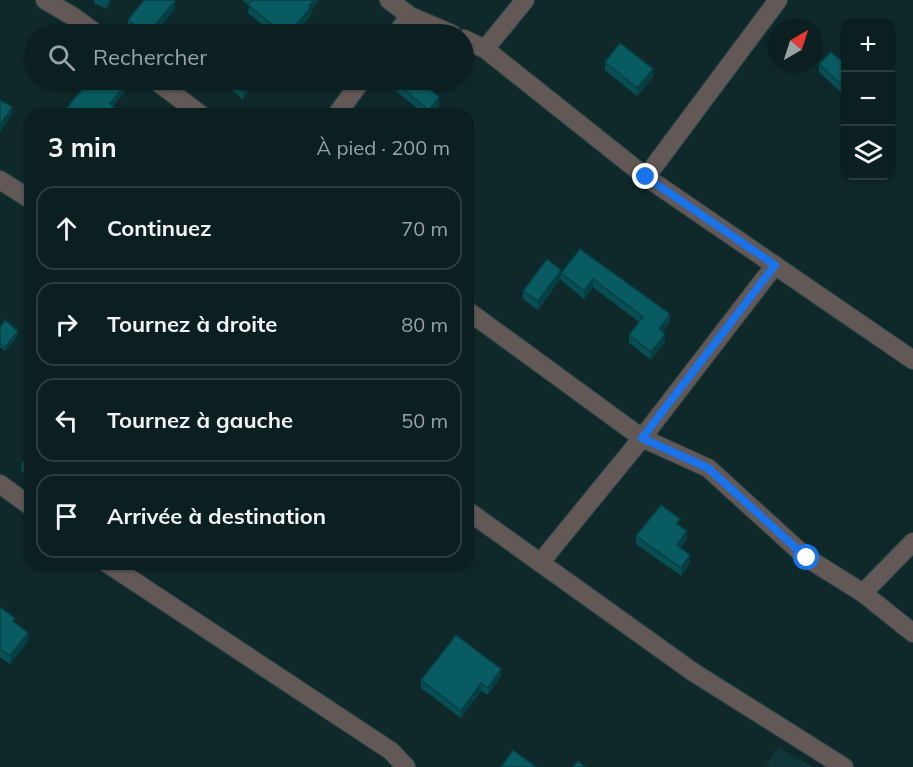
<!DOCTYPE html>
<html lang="fr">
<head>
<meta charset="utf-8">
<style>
	body { margin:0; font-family:Mulish,sans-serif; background:#192c2d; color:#f1f3f6 }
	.controls { position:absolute; right:18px; top:18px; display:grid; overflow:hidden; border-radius:12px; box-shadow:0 2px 4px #0004 }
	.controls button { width:54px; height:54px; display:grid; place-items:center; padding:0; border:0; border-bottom:2px solid #2b3d3e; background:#0b1f20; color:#f1f3f6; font:30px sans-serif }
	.compass { position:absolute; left:769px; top:18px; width:54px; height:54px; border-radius:50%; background:#0b1f20; box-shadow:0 2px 4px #0004; rotate:39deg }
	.stop { position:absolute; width:18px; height:18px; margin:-14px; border:4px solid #1a73e8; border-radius:50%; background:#fff }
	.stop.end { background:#1a73e8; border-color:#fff; box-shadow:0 2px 6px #0008 }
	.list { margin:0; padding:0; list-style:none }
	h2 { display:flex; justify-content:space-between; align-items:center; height:78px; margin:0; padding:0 24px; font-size:26px }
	h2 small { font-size:20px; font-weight:400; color:#9aa2a5 }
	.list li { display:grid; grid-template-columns:39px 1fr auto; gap:18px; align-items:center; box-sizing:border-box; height:84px; margin:0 12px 12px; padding:0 12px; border:2px solid #2b3d3e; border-radius:18px }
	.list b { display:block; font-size:22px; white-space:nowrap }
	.list em { font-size:20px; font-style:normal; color:#9aa2a5 }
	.icon { flex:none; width:33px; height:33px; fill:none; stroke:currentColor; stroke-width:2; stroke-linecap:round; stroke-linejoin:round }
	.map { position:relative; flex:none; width:913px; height:767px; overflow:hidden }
	.search { position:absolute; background:#0b1f20; box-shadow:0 2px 4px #0004; left:24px; top:24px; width:450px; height:66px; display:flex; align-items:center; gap:15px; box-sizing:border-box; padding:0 21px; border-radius:33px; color:#9aa2a5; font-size:22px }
	.panel { position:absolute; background:#0b1f20; box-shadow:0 2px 4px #0004; left:24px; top:108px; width:450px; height:462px; border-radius:18px }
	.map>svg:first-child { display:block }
	.built { fill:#103639 }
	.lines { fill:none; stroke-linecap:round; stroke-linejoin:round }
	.minor-casing { stroke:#2c4547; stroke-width:20 }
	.minor { stroke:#625855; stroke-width:18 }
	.wall { fill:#074f53 }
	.shaded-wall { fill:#064044 }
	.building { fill:#085c61; stroke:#064044; stroke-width:1.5 }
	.route { stroke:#1a73e8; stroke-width:8 }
</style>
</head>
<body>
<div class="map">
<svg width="913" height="767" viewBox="0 0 913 767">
	<rect width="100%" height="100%" fill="#0f292b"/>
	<!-- built -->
	<path class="built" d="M778 747 792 755 814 767H766Z"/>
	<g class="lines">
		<!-- minor casing -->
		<g class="minor-casing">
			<path id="minor" d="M45 0 74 17 97 34
				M389 0 410 16 452 34
				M396 34 410 16
				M464 39 485 49 646 177 913 360
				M485 49 525 0
				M155 80 200 114
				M337 114 362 80
				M646 177 778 0
				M0 180 30 199
				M468 311 642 438 708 468 807 558 863 593 913 633
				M0 484 30 506
				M468 511 693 672 844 767
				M540 563 642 438 775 265
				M108 564 391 751 406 767
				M863 593 913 542"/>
		</g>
		<!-- minor -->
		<use href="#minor" class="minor"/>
	</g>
	<!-- wall -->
	<path class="wall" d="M94 0H111L107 9 94 3Z
		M242 0H319L311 11V15L295 34H275L248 13 249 5Z
		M175 9 154 34H136L128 28V20Z
		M605 62 653 77 637 96 605 70Z
		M819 64 846 65 844 95 819 72Z
		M229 80H254V82L243 99 229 88Z
		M384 80H418L439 105 432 114H424L384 81Z
		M580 249 670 322 663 332 665 342 651 360 629 343V335L639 322 593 287 584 299 561 280V278L538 310 523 299V291L561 272Z
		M0 327 18 335 5 351 0 347Z
		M30 398V414L27 411V403Z
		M30 454V479L21 471V465Z
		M680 526 687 539 680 548 690 563 681 576 636 544V536Z
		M0 607 15 623 28 641 10 664 0 657Z
		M501 676 488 695 481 691 461 718 421 688V680Z"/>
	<!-- shaded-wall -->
	<path class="shaded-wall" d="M108 0H111L107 9Z
		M314 0H319L311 11V15L295 34H288Z
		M175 1V9L154 34H147Z
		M653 69V77L637 96V88Z
		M250 80H254V82L243 99V91Z
		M124 86V93L110 110V104Z
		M439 97V105L432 114H429V110Z
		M12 107V114L0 132V125Z
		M561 270V278L538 310V301Z
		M593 279V287L584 299V291Z
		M670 314V322L659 337V329Z
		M18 331V335L5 351V347Z
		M665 334V342L651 360V352Z
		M687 531V539L677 553V545Z
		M690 555V563L681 576V568Z
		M28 633V641L10 664V656Z
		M501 669V676L488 695V688Z
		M481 683V691L461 718V711Z"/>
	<!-- building -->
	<path class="building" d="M144 0H173L175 1 147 34H146L128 20Z
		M253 0H314L309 6 311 7 288 34H284L248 5Z
		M620 43 653 69 637 88 605 62Z
		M831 52 846 65V85L844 87 819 64Z
		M90 80H116L124 86 110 104 123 114H70L65 110Z
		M229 80H250L243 91Z
		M392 80H418L439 97 429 110Z
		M0 100 12 107 0 125Z
		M142 110 147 114H139Z
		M580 249 670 314 659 329 665 334 651 352 629 335 643 317 593 279 584 291 561 273Z
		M547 259 561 270 538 301 523 291Z
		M5 320 18 331 5 347 0 343V327Z
		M30 398V405L27 403Z
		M30 454V473L21 465Z
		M661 505 680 519 677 524 687 531 677 545 690 555 681 568 636 536Z
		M0 607 15 618 13 621 28 633 10 656 0 649Z
		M456 635 501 669 488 688 481 683 461 711 421 680Z
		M513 750 536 767H501Z
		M578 761 585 767H573Z"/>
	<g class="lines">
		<!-- route -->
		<path class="route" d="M646 177 775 265 642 438 708 468 807 558"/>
	</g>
</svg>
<div class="controls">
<button>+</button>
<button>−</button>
<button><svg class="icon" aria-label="layers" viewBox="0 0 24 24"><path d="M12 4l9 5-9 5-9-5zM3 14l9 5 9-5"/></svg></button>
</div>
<svg class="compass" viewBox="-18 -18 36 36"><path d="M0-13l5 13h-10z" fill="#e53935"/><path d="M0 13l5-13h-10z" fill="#9aa2a5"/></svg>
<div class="stop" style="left:807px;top:558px"></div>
<div class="stop end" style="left:646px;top:177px"></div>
<div class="search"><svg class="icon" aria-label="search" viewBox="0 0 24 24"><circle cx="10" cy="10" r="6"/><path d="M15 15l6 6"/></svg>Rechercher</div>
<section class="panel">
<h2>3 min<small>À pied · 200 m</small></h2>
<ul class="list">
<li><svg class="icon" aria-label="ahead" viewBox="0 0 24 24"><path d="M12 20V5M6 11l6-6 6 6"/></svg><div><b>Continuez</b></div><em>70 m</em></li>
<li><svg class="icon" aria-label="right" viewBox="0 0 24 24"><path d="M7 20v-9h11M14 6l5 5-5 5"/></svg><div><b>Tournez à droite</b></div><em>80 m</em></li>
<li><svg class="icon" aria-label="left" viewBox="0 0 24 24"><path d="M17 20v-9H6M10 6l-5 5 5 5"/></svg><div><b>Tournez à gauche</b></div><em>50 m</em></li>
<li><svg class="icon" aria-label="arrive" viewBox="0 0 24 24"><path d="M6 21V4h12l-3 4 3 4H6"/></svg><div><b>Arrivée à destination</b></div></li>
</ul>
</section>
</div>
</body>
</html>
